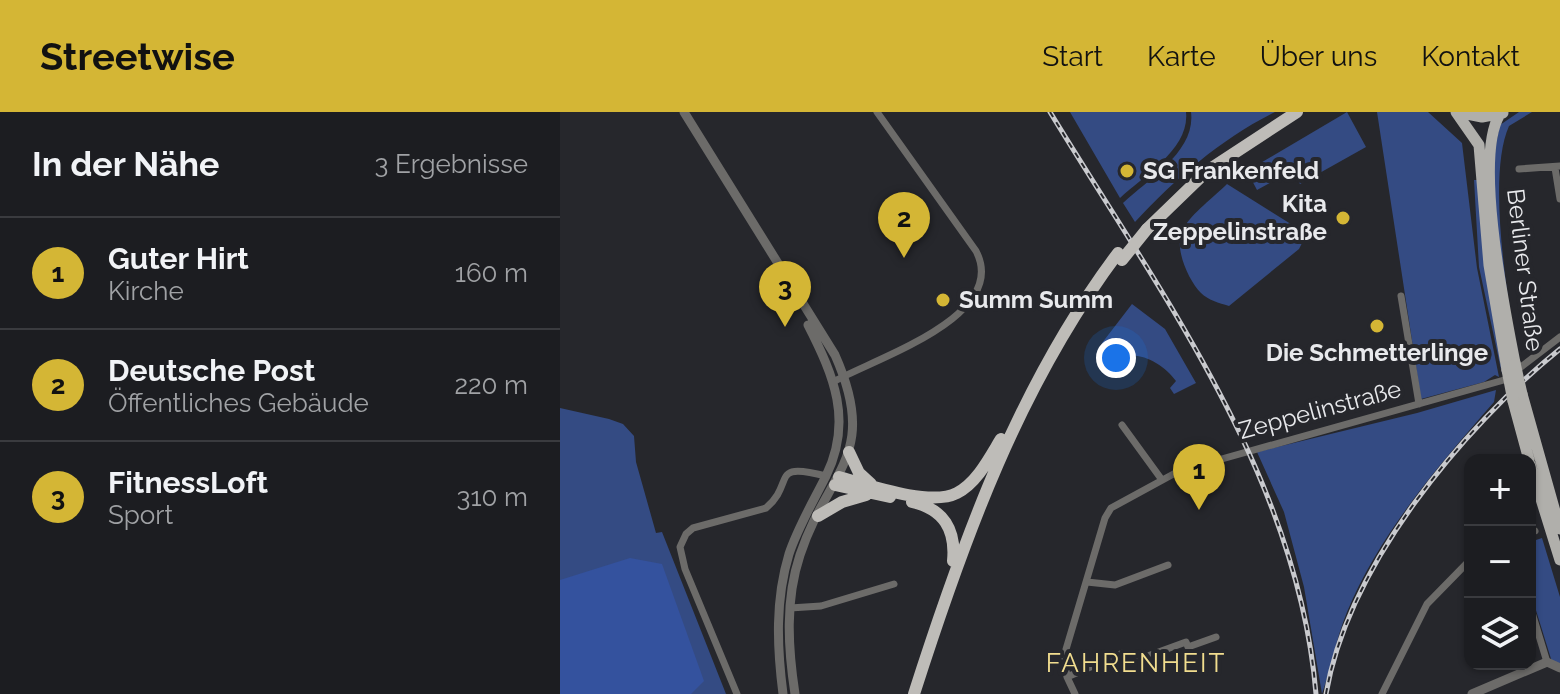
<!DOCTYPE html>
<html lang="de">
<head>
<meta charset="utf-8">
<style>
	body { margin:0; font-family:Raleway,sans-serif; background:#292a2e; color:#f1f3f6 }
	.controls { position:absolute; right:24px; bottom:24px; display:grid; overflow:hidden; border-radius:16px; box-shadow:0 2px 6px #0004 }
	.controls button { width:72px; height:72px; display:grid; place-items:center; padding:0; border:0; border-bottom:2px solid #3a3b3f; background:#1c1d21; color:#f1f3f6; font:40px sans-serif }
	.you { position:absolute; left:556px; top:246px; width:28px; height:28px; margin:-20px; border:6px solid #fff; border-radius:50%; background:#1a73e8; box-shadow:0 0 0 12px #1a73e833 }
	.badge { display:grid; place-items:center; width:52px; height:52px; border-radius:50%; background:#d4b635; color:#111; font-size:26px; font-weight:700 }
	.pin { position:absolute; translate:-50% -66px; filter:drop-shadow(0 2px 4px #0008) }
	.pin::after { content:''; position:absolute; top:42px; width:28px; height:24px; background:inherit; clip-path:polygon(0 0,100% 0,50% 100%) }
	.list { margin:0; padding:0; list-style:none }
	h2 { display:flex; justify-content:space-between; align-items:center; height:104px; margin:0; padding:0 32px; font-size:34px }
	h2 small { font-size:26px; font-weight:400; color:#a0a2a5 }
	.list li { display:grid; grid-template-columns:52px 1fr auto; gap:24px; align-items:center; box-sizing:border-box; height:112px; padding:0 32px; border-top:2px solid #3a3b3f }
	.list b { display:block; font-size:30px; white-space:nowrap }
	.list p { margin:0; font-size:26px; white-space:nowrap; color:#a0a2a5 }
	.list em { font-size:26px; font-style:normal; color:#a0a2a5 }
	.icon { flex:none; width:44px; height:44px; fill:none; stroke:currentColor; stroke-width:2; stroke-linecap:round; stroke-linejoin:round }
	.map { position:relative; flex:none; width:1000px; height:582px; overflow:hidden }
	header { display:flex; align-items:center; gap:48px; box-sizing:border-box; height:112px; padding:0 40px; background:#d4b635; color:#111 }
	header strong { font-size:38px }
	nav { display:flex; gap:44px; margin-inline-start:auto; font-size:28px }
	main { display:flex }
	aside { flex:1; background:#1c1d21 }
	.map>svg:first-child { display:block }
	.green { fill:#344b83 }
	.water { fill:#34529e }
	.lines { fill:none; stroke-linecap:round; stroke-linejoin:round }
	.minor { stroke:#6c6b69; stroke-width:7 }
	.tertiary { stroke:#6c6b69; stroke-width:9 }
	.primary { stroke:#b0afab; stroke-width:11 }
	.trunk { stroke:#bebcb8; stroke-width:12 }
	.rail-casing { stroke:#c9cace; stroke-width:5 }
	.rail { stroke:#26272c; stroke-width:2; stroke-dasharray:6; stroke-linecap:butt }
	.primary-bridge { stroke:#b0afab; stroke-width:11 }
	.trunk-bridge { stroke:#bebcb8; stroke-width:12 }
	.poi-dot { fill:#d4b635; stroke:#26272c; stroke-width:3 }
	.labels { text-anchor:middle; stroke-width:8; stroke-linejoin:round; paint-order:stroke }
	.poi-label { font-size:24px; font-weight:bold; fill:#e8e9ec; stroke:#26272c; text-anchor:start }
	.street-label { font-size:24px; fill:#e8e9ec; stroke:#26272c }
	.neighbourhood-label { font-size:26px; letter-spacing:2px; fill:#f1dd8f; stroke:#26272c }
</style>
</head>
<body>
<header>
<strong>Streetwise</strong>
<nav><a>Start</a><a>Karte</a><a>Über uns</a><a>Kontakt</a></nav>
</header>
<main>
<aside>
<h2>In der Nähe<small>3 Ergebnisse</small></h2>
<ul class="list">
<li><span class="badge">1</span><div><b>Guter Hirt</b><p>Kirche</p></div><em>160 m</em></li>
<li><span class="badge">2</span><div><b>Deutsche Post</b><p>Öffentliches Gebäude</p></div><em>220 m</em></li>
<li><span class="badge">3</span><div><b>FitnessLoft</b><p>Sport</p></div><em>310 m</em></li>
</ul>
</aside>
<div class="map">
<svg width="1000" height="582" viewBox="0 0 1000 582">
	<rect width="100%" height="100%" fill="#26272c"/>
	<!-- green -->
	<path class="green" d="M510 0H626C630 36 585 63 560 86Z
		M631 0H715C661 27 616 66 575 110L563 91C590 66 636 39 631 0Z
		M787 0 806 35 740 72 732 59 697 78 687 59Z
		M817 0H868L902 31 917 156 939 265 935 263 924 270 861 287Z
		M959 0H972L949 14C926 66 949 192 958 251 942 173 921 91 940 13Z
		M914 68H919L942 262 919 155Z
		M667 72 734 114 745 125 739 137 669 194C659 191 648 188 641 181 628 168 613 134 623 117 632 101 654 85 667 72Z
		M572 192 605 217 636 271 614 282 610 276 616 269C604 253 582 239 561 245L542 231Z
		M936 278 934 290C879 353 819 422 787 500 776 527 771 556 762 582L744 475 724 400 697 340 857 301Z
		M0 296 49 307 63 312 74 324 76 350 96 421 102 420 166 582H0Z
		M982 426 1000 485V552L992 550 970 479V430Z"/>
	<!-- water -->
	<path class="water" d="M70 446 102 452 144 569 131 582H0V468Z"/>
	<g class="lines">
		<!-- minor -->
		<path class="minor" d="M995 56 1000 87
			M959 57 1000 54
			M841 184 859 292
			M275 269C316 246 450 204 416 139L317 0
			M562 313 602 368
			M970 421 975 419
			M527 470 555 473 608 453
			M970 494 987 550
			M230 496 261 494 334 472
			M507 565 563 541 585 545 626 530 628 535 656 525
			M177 582 125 457 120 435 126 422 133 416 206 396C236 371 208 349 266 364
			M515 582 507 565 504 544 545 406 551 396 619 359 944 268 1000 225
			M822 582 867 492 910 448"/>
		<!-- tertiary -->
		<path class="tertiary" d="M124 0 275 243C320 344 268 358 240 443 225 488 228 536 235 582
			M223 582C217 535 215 488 229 442 238 415 253 390 266 364 293 309 274 264 248 213
			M912 582 987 550 1000 556"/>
		<!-- primary -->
		<path class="primary" d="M896 0 919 33 929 153 947 258
			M897 0 922 5 943 1
			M940 2C913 45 945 199 955 251
			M962 282 1000 417
			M953 289 969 348
			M970 352 1000 448"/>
		<!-- trunk -->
		<path class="trunk" d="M587 117 647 59 737 0
			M289 340 299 361 311 372
			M279 365C308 373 370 395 397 381 417 371 430 345 441 327
			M275 373 330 385
			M352 390C384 397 396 418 393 449
			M258 404 282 390 306 383
			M354 582C404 426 459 273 558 141"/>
		<!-- rail casing -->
		<g class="rail-casing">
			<path id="rail" d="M490 0C600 181 738 364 756 582
				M766 582C788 454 901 317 1000 237"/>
		</g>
		<!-- rail -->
		<use href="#rail" class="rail"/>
		<!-- primary-bridge -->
		<path class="primary-bridge" d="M955 251 962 282
			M947 258 953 289"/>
		<!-- trunk-bridge -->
		<path class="trunk-bridge" d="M562 148 587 117"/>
	</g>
	<!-- markers -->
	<g class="poi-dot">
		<circle cx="567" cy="59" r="8"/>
		<circle cx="783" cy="106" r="8"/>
		<circle cx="383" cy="188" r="8"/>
		<circle cx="817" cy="214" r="8"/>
	</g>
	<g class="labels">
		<!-- poi labels -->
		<g class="poi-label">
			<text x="583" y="67">SG Frankenfeld</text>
			<text x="767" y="100" text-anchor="end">Kita<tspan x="767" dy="28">Zeppelinstraße</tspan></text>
			<text x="399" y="196">Summ Summ</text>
			<text x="817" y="249" text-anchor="middle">Die Schmetterlinge</text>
		</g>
		<!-- street labels -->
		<g class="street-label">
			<text transform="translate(965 158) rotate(83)" y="8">Berliner Straße</text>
			<text transform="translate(760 298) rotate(-15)" y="8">Zeppelinstraße</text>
		</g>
		<!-- neighbourhood labels -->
		<g class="neighbourhood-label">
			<text x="576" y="560">FAHRENHEIT</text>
		</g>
	</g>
</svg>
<div class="controls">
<button>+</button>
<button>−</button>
<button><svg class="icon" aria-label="layers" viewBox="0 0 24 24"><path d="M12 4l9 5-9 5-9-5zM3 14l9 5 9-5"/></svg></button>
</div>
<div class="you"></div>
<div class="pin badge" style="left:639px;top:398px">1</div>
<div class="pin badge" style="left:344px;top:146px">2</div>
<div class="pin badge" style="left:225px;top:215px">3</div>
</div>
</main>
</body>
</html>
